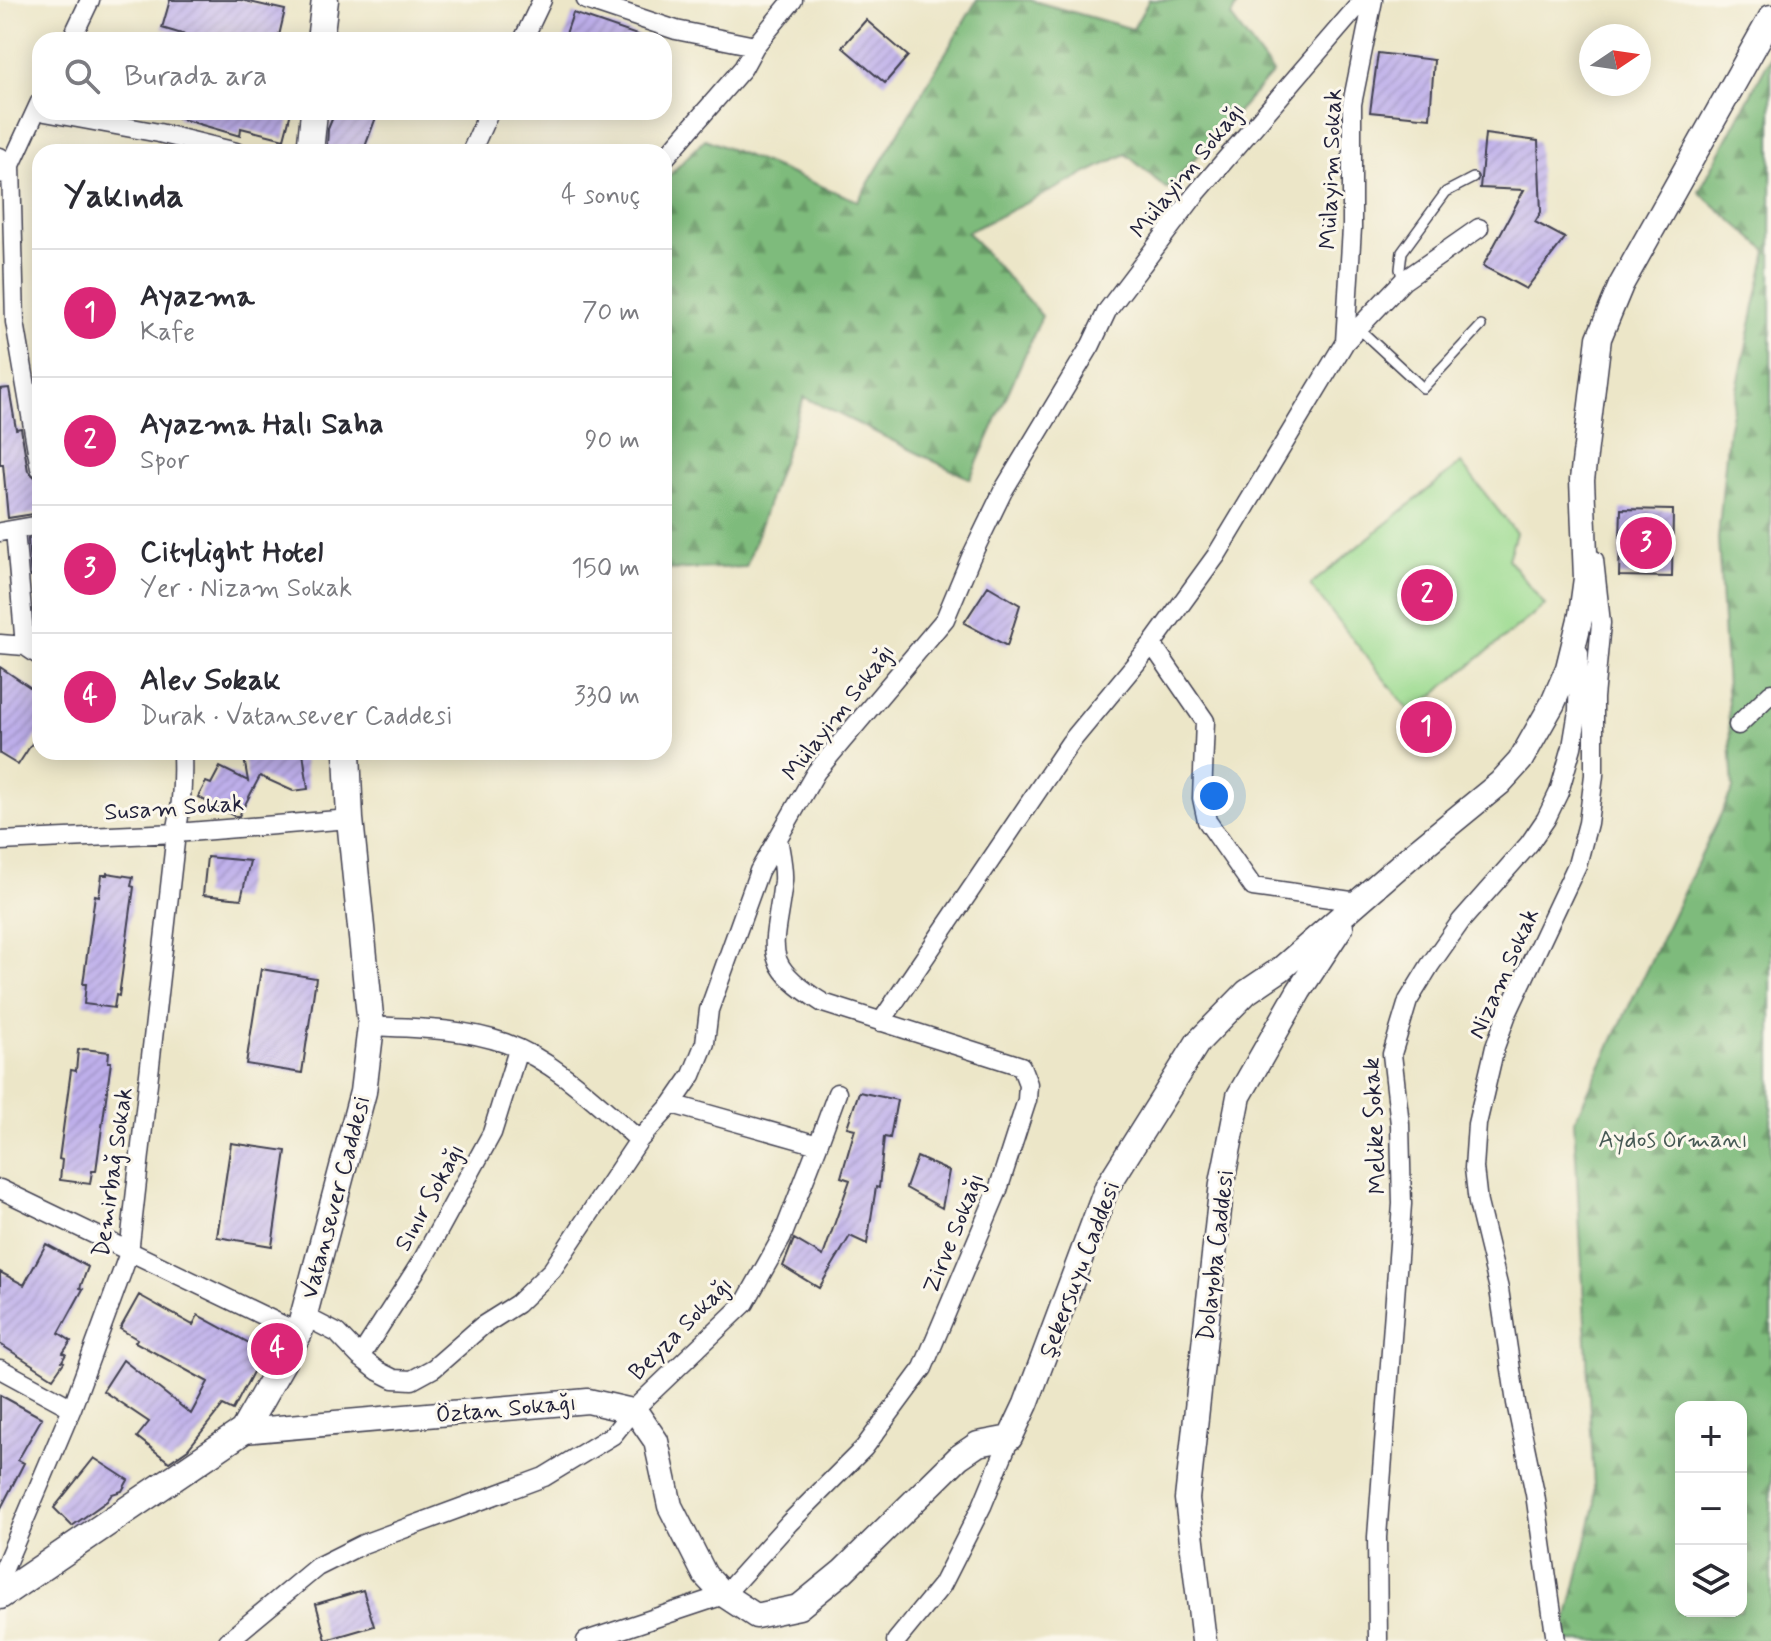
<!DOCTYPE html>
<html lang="tr">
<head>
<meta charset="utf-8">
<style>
	body { margin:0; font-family:Mynerve,sans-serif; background:#f2f2f3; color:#2b2b33 }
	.controls { position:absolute; right:24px; bottom:24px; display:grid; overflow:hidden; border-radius:16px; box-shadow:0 4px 20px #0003 }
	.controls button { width:72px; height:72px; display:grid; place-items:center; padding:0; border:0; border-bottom:2px solid #e1e1e2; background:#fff; color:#2b2b33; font:40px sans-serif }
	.compass { position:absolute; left:1579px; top:24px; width:72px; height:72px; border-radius:50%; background:#fff; box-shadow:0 4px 20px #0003; rotate:77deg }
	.you { position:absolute; left:1214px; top:796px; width:28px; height:28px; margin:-20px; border:6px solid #fff; border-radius:50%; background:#1a73e8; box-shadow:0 0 0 12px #1a73e833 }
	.badge { display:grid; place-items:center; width:52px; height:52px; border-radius:50%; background:#db2777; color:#fff; font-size:26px; font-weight:700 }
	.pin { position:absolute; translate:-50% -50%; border:4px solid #fff; box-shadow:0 2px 8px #0006 }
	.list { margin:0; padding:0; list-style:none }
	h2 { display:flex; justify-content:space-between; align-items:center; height:104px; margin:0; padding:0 32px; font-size:34px }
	h2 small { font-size:26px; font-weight:400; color:#7c7c81 }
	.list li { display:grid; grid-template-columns:52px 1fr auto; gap:24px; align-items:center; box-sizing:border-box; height:128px; padding:0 32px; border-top:2px solid #e1e1e2 }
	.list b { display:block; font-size:30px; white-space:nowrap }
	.list p { margin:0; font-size:26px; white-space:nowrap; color:#7c7c81 }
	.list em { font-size:26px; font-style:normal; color:#7c7c81 }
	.icon { flex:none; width:44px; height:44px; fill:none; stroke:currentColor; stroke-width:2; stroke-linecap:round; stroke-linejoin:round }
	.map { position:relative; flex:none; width:1771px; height:1641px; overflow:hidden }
	.search { position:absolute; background:#fff; box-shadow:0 4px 20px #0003; left:32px; top:32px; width:640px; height:88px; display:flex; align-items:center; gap:20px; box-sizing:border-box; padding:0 28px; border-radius:24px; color:#7c7c81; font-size:30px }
	.panel { position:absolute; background:#fff; box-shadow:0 4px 20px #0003; left:32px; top:144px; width:640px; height:616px; border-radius:24px }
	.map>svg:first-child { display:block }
	.forest { fill:url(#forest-firs); stroke:#506e5b; stroke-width:2; fill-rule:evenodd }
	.garden { fill:#9ddb91; stroke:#607e66; stroke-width:2 }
	.building { fill:url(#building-hatch) }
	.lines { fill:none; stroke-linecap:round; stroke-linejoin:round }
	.service-casing { stroke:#403f50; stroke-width:12 }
	.minor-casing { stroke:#403f50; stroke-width:21 }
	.tertiary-casing { stroke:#403f50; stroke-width:27 }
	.secondary-casing { stroke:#403f50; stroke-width:29 }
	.service { stroke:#fff; stroke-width:9 }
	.minor { stroke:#fff; stroke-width:18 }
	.tertiary { stroke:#fff; stroke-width:24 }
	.secondary { stroke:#fff; stroke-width:26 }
	.labels { text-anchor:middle; stroke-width:6; stroke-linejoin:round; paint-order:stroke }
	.street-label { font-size:24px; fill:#22223b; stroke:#fbf7ec }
	.park-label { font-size:24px; fill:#475a55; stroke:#fbf7ec }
</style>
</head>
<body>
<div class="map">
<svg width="1771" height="1641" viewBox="0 0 1771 1641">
	<defs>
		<pattern id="forest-firs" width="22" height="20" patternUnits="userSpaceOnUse" patternTransform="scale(2)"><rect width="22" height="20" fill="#7ebb7b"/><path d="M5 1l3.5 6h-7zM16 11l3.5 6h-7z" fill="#679866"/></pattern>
		<pattern id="building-hatch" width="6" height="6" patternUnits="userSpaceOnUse" patternTransform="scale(2)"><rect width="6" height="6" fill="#beafea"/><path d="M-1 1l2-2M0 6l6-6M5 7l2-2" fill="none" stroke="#a396ca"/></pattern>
	</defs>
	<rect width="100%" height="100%" fill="#fbf7ec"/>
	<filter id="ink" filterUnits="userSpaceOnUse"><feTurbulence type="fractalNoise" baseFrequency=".0125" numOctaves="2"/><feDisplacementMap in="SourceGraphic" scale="16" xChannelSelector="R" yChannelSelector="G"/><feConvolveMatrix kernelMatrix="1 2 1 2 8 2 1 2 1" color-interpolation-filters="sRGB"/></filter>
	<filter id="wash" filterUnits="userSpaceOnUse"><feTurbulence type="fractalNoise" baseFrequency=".006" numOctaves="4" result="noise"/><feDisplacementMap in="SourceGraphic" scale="32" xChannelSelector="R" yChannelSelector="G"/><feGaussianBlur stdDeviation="1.8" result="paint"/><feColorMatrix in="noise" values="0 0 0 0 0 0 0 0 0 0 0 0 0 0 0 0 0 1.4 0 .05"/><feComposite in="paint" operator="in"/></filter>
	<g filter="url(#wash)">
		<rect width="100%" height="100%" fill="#ece6c8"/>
		<!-- forest -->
		<path class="forest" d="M977 0H1030L1133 29 1149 0H1239L1231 17 1273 73 1167 189 1126 154 967 232 1042 316 970 479 804 397 746 567 664 570V181L705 139 858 201Z
			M1771 56V1641H1562L1595 1505 1574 1121 1733 789 1718 539 1728 431 1767 251 1699 192ZM1681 1407H1741V1611H1681Z"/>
		<!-- garden -->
		<path class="garden" d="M1461 463 1516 533 1508 559 1545 605 1411 713 1310 585Z"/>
		<g id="blocks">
			<!-- building -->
			<path class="building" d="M170 0H241L285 10 278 40H202L162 28Z
				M573 13 643 37 642 40H564Z
				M866 20 908 56 885 83 842 47Z
				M1378 53 1434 60 1430 118 1370 112Z
				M178 112H291L284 139 241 128 240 136 178 118Z
				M335 112H378L363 152H341L327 146 328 129Z
				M1485 134 1538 141 1541 212 1535 222 1565 238 1526 289 1483 266 1524 190 1480 188Z
				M9 388 16 429 21 428 28 471 37 479 40 513 8 518 3 464H0V389Z
				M1621 509 1673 510 1672 577 1619 576Z
				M40 537V577H31L28 539Z
				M988 586 1020 605 1007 646 964 623Z
				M0 667 40 694V731L18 765 0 754Z
				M1425 713 1440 723 1428 740 1413 730Z
				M243 752H303L308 789 293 791 260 776 239 816H234L198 797 206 782 211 784 220 767 248 781Z
				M207 857 250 861 241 899 203 895Z
				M107 873 133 877 131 886 134 887 119 996 116 995 114 1008 84 1004 86 984H83L95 895 99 896 102 875H107Z
				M261 969 316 978 302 1073 246 1064Z
				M84 1049 109 1052 108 1062H111L96 1171H92L90 1184 60 1180 62 1160 59 1159 71 1070 76 1071 78 1050Z
				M859 1092 897 1100 890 1138 884 1137 879 1188 876 1187 867 1244 850 1236 819 1288 783 1266 794 1239 823 1256 850 1180 841 1177 855 1129 847 1127Z
				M231 1143 286 1151 272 1246 217 1237Z
				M917 1157 949 1171 942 1208 906 1188Z
				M46 1244 88 1267 80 1288 83 1289 59 1333 71 1341 63 1353 66 1354 62 1361 64 1362 53 1378 0 1344V1272L24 1285Z
				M139 1295 193 1325 198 1315 264 1351 233 1410 223 1405 188 1449 169 1462 137 1437 149 1422 103 1391 123 1360 191 1414 208 1382 135 1342 137 1339 120 1329Z
				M0 1395 42 1418 18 1460 24 1463 0 1510Z
				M94 1458 128 1480 122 1491 112 1494 107 1501 72 1526 54 1508Z
				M363 1590 374 1626 326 1640 316 1604Z"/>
		</g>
	</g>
	<g filter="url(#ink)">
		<use href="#blocks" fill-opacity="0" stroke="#403f50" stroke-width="2"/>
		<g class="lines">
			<!-- service casing -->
			<g class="service-casing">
				<path id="service" d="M1403 281 1400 269 1402 252 1446 192 1473 178
					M1357 327 1423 388 1481 326"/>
			</g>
			<!-- minor casing -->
			<g class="minor-casing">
				<path id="minor" d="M586 0 676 30 755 46
					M71 40 90 0
					M523 40 542 0
					M45 112 159 133 236 152
					M471 152 489 112
					M0 157 11 165 15 322 40 468
					M664 159 743 68 755 46 793 0
					M4 174 11 165 40 102
					M1345 342 1352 228V104L1373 0
					M15 530 25 646
					M0 532 40 525
					M0 644 25 646 40 656
					M1152 644 1205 721 1202 798 1207 821 1253 887 1358 902
					M1738 725 1771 693
					M0 841 176 833 350 819
					M881 1022 1070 743 1152 644 1216 556 1345 342 1403 281 1479 228
					M371 1026C416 1028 462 1028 505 1043 557 1062 599 1105 639 1140
					M818 1145 837 1093
					M0 1189 299 1333
					M304 1316 337 1333 360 1357 378 1371 394 1379 412 1380 434 1368 482 1326 517 1304 552 1270 639 1140 672 1104 692 1075 705 1043 709 1010 759 871 816 772 945 619 971 557 1003 491 1091 345 1107 311 1195 195 1363 0
					M360 1357 423 1259 492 1133 518 1050
					M0 1369 72 1408
					M0 1578 72 1408 129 1253 176 833C182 806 183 781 182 754L180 752
					M228 1641 317 1567 363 1544 544 1477 613 1435 632 1411 745 1303 782 1237 818 1145 672 1104
					M586 1641 724 1595 789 1523 864 1448 923 1368 998 1190 1027 1100 1028 1084 1021 1066 823 1003C756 961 776 948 783 881 784 867 780 851 778 838
					M896 1641 942 1585 982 1506 1010 1438
					M1378 1641 1377 1537 1402 1204 1400 1124 1392 1054 1408 1001 1430 965 1461 921 1529 844 1546 819 1559 792 1572 747 1578 711 1579 653
					M1556 1641 1535 1494 1516 1403 1499 1289 1478 1203 1474 1168 1477 1124 1495 1047 1507 1014 1577 865 1588 823 1594 775V698L1601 623 1594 560"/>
			</g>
			<!-- tertiary casing -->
			<g class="tertiary-casing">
				<path id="tertiary" d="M243 1431 588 1401 632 1411 638 1415 656 1441 670 1506 705 1575 724 1595 756 1616 799 1607 843 1571 959 1457 978 1444 1010 1438 1026 1404 1107 1187 1198 1042 1247 992 1281 969 1412 855 1500 783 1520 761 1553 703 1568 668 1581 615 1586 578 1582 480 1599 338 1621 285 1771 17
					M1204 1641 1187 1499 1222 1183 1239 1096 1299 991 1341 927"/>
			</g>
			<!-- secondary casing -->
			<g class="secondary-casing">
				<path id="secondary" d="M320 40 325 0
					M310 152 314 112
					M0 1596 243 1431 299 1333 363 1092 371 1026 350 819 347 752"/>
			</g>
			<!-- service -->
			<use href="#service" class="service"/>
			<!-- minor -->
			<use href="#minor" class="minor"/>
			<!-- tertiary -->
			<use href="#tertiary" class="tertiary"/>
			<!-- secondary -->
			<use href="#secondary" class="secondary"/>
		</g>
	</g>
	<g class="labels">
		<!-- street labels -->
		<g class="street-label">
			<text transform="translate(1330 169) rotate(-88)" y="8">Mülayim Sokak</text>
			<text transform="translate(1187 170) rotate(-51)" y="8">Mülayim Sokağı</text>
			<text transform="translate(838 712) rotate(-52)" y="8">Mülayim Sokağı</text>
			<text transform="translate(174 807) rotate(-4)" y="8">Susam Sokak</text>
			<text transform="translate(1503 973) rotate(-66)" y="8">Nizam Sokak</text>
			<text transform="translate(1374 1126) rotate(-93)" y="8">Melike Sokak</text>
			<text transform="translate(112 1172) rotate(-82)" y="8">Demirbağ Sokak</text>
			<text transform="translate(335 1197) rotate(-75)" y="8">Vatansever Caddesi</text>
			<text transform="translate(429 1197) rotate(-61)" y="8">Sınır Sokağı</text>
			<text transform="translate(953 1233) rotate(-68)" y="8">Zirve Sokağı</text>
			<text transform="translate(1215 1255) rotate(-83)" y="8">Dolayoba Caddesi</text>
			<text transform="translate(1079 1269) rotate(-69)" y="8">Şekersuyu Caddesi</text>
			<text transform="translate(680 1328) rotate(-45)" y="8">Beyza Sokağı</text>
			<text transform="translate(506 1408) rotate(-5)" y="8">Öztan Sokağı</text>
		</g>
		<!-- park labels -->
		<g class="park-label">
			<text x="1673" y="1147">Aydos Ormanı</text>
		</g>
	</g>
</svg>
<div class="controls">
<button>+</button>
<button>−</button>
<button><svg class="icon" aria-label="layers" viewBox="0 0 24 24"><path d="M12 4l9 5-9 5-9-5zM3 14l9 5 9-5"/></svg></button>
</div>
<svg class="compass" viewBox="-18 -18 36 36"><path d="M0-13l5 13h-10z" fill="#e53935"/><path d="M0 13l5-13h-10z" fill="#7c7c81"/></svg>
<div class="you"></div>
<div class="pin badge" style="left:1426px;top:727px">1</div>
<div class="pin badge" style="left:1427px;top:595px">2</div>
<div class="pin badge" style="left:1646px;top:543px">3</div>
<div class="pin badge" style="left:277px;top:1349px">4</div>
<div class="search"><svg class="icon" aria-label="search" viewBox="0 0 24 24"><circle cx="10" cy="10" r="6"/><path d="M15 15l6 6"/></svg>Burada ara</div>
<section class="panel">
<h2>Yakında<small>4 sonuç</small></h2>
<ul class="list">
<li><span class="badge">1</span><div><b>Ayazma</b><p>Kafe</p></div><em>70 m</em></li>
<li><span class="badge">2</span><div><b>Ayazma Halı Saha</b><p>Spor</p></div><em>90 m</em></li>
<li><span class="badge">3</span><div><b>Citylight Hotel</b><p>Yer · Nizam Sokak</p></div><em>150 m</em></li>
<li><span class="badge">4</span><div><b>Alev Sokak</b><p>Durak · Vatansever Caddesi</p></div><em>330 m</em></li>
</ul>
</section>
</div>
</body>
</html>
